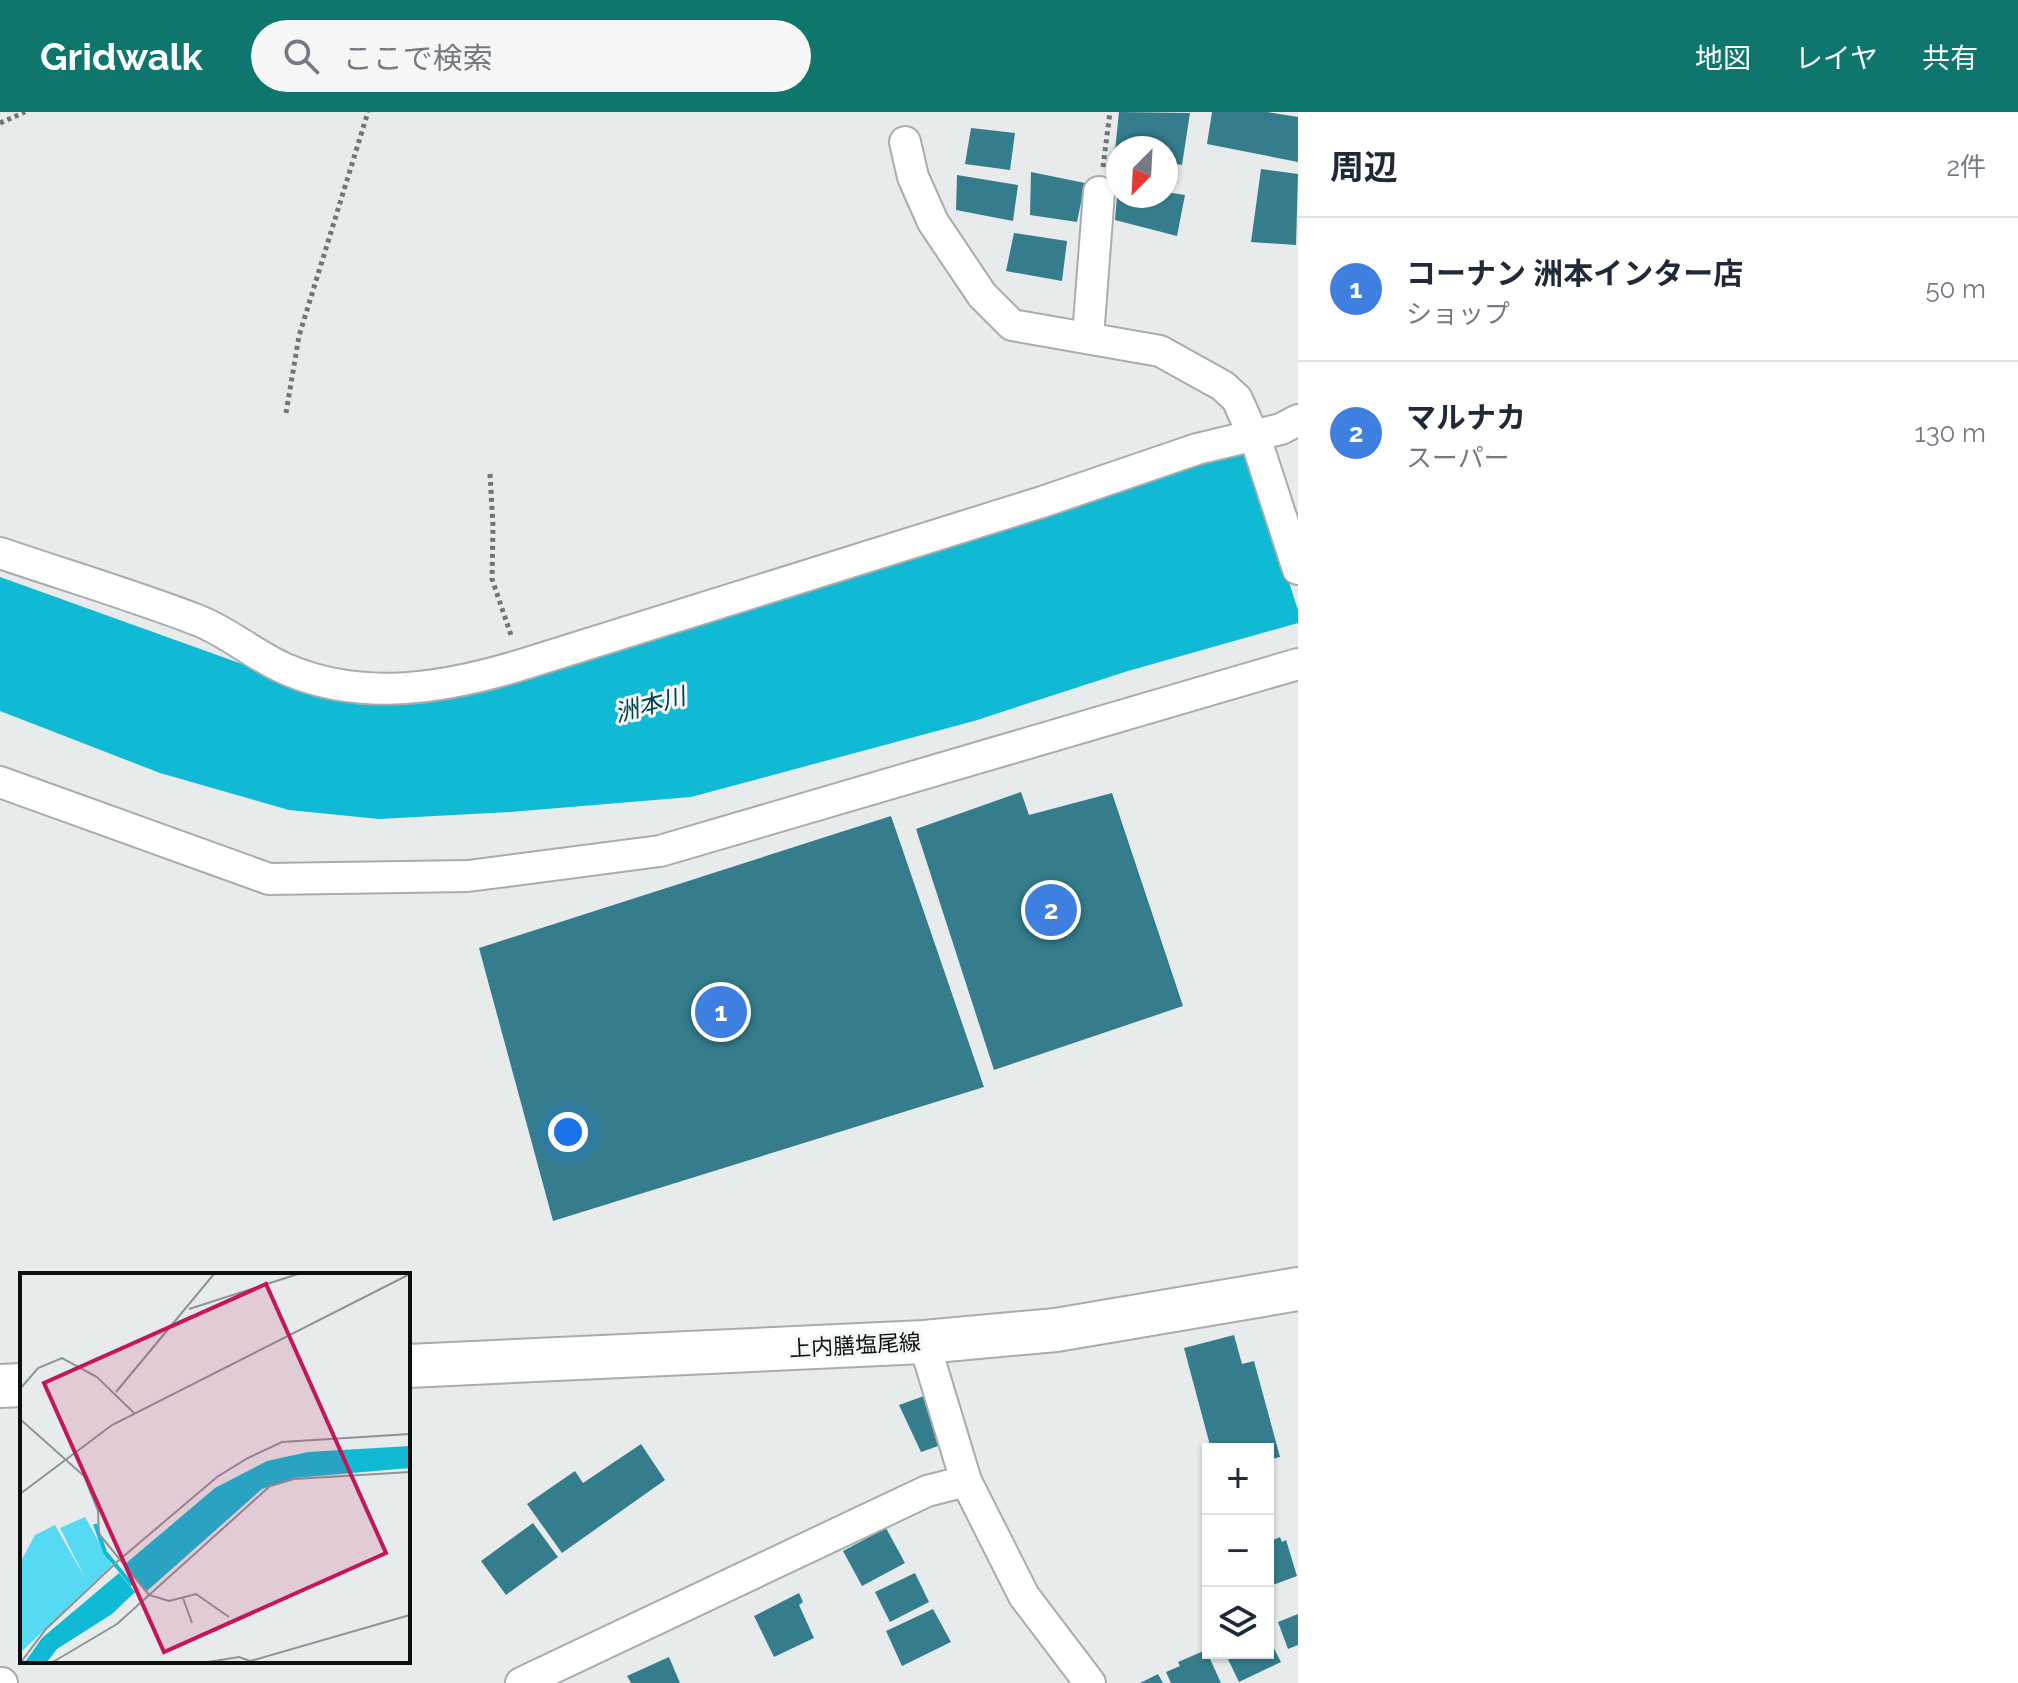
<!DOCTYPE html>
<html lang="ja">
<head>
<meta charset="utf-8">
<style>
	body { margin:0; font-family:Raleway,"Noto Sans JP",sans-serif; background:#f6f6f7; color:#1f2937 }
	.controls { position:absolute; right:24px; bottom:24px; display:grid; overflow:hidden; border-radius:0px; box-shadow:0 2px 6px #0004 }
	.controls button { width:72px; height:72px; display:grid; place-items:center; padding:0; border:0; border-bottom:2px solid #e0e1e3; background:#fff; color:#1f2937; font:40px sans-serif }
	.compass { position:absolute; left:1106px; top:24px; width:72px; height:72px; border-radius:50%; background:#fff; box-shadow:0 2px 6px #0004; rotate:204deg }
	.you { position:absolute; left:568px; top:1020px; width:28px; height:28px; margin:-20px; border:6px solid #fff; border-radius:50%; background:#1a73e8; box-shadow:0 0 0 12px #1a73e833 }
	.badge { display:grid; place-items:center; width:52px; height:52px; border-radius:50%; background:#0f766e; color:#fff; font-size:26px; font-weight:700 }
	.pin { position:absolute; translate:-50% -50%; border:4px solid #fff; box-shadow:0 2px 8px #0006 }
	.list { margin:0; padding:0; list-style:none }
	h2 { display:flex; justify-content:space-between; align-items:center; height:104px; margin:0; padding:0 32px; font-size:34px }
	h2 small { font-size:26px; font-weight:400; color:#747a83 }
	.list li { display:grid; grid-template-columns:52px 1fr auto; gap:24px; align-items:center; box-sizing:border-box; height:144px; padding:0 32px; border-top:2px solid #e0e1e3 }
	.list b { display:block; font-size:30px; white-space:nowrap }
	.list p { margin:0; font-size:26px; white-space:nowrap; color:#747a83 }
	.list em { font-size:26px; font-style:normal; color:#747a83 }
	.icon { flex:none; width:44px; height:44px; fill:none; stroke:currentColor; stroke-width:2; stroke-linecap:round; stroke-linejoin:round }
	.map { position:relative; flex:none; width:1298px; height:1571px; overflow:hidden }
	header { display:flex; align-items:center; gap:48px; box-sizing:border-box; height:112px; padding:0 40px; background:#0f766e; color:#fff }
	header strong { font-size:38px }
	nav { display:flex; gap:44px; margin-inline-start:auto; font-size:28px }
	.search { width:560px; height:72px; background:#f6f6f7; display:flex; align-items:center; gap:20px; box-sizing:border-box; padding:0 28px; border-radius:44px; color:#747a83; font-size:30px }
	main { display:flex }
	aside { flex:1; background:#fff }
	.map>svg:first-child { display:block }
	.water { fill:#10bad4 }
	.building { fill:#357d8c }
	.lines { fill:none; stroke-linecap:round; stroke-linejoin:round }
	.minor-casing { stroke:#a8acad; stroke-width:34 }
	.secondary-casing { stroke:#a8acad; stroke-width:46 }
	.path { stroke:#727575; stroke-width:5; stroke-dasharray:4 4; stroke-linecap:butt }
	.minor { stroke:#fff; stroke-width:30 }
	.secondary { stroke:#fff; stroke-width:42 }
	.labels { text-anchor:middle; stroke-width:6; stroke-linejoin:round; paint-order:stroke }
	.street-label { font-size:22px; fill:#0d0f0f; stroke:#f4f8f9 }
	.water-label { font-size:24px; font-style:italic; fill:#00434d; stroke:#f4f8f9 }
	.inset-river { fill:none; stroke:#10bad4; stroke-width:4 }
	.inset-road { fill:none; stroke:#909394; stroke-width:2 }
	.view { fill:#c2185b; fill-opacity:0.15; stroke:#c2185b; stroke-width:4 }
	.inset-edge { fill:none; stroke:#0d0f0f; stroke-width:4 }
</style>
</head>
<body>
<header>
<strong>Gridwalk</strong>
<div class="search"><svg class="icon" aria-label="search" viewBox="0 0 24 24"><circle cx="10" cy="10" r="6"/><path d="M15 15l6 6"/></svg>ここで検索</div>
<nav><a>地図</a><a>レイヤ</a><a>共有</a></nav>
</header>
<main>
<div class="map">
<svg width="1298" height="1571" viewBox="0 0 1298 1571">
	<rect width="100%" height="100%" fill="#e7ebec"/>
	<!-- water -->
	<path class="water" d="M1245 334 1298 498V511L1128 559 974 609 691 685 510 700 379 707 289 698 160 661 0 599V465L284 567 361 584Z"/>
	<!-- building -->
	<path class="building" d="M1119 0 1190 1 1182 53 1166 50V36H1118V40L1115 39Z
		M1212 0H1267L1298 5V50L1207 32Z
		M971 16 1015 21 1010 58 965 52Z
		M1261 57 1298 62 1296 133 1251 130Z
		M1031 60 1085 71 1077 110 1030 103Z
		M957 63 1018 73 1013 109 956 98Z
		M1166 80 1185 83 1177 124 1115 108 1117 84H1166Z
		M1014 121 1067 129 1062 169 1006 159Z
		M1021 680 1029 703 1112 681 1183 894 994 958 916 717Z
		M891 704 984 975 553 1109 479 836Z
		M1234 1223 1242 1252 1254 1249 1280 1345 1268 1348V1337H1211L1184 1236Z
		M938 1279 950 1330 921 1340 899 1293Z
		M641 1332 665 1368 562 1441 527 1392 575 1359 583 1371Z
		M533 1411 558 1445 506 1483 481 1449Z
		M886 1416 905 1451 862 1474 843 1439Z
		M1280 1425 1282 1430 1286 1428 1297 1464 1270 1474 1268 1430Z
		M915 1461 929 1490 890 1510 875 1480Z
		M799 1481 803 1490 799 1493 814 1526 774 1545 754 1504Z
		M933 1497 951 1530 902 1554 886 1519Z
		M1298 1502V1533L1288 1537 1278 1510Z
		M1268 1525 1281 1550 1239 1570 1225 1541H1268Z
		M1206 1538 1221 1571H1171L1166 1560 1180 1554 1178 1550Z
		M669 1545 680 1571H631L627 1564Z
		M1158 1562 1163 1571H1140Z"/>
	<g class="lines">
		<!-- minor casing -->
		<g class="minor-casing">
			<path id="minor" d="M905 30 913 65 933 110 982 183 1012 213 1160 239 1223 274 1237 287 1258 334 1298 457
				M1088 225 1099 80
				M0 441C65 463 132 483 197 508 229 520 256 545 288 558 364 590 445 576 521 553L1042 390 1197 337 1281 317 1298 308
				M0 670 269 767 468 764 660 739 1298 552
				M924 1230 966 1369 1024 1484 1090 1571
				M0 1571H2
				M521 1571 927 1379 966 1369"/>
		</g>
		<!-- secondary casing -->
		<g class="secondary-casing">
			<path id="secondary" d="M408 1254 924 1230 1056 1218 1298 1177
				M0 1274 22 1273"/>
		</g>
		<!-- path -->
		<path class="path" d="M0 11 25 0
			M1103 55 1110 0
			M286 301 299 224 368 0
			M490 362 493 414 492 467 512 526"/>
		<!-- minor -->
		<use href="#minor" class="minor"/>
		<!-- secondary -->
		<use href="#secondary" class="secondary"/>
	</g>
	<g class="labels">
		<!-- street labels -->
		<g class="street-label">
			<text transform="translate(855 1233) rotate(-3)" y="8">上内膳塩尾線</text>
		</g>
		<!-- water labels -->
		<g class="water-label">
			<text transform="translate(650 593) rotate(-15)" y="8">洲本川</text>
		</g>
	</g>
	<!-- overview -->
	<g transform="translate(20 1161)">
		<rect width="390" height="390" fill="#e7ebec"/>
		<path d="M65 244 92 292 0 380V290L15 262 35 252 65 305 40 255Z" fill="#56daf3"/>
		<path d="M390 173V195L274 205 242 216 127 318 104 292 195 215 247 188 288 179ZM99 300 115 319 92 341 37 376 27 389H5L22 365Z" fill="#10bad4"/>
		<path class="inset-river" d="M75 251 85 279 112 312"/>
		<path class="inset-road" d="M169 36 278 1M0 116 18 95 42 85 77 104 114 140M96 119 194 1M0 146 64 203 78 238 79 261 129 322 149 328 176 321 209 344M0 221 92 152 390 1M163 325 172 350M1 389 26 356 98 288 197 204 228 185 262 169 390 161M33 389 97 351 250 213 274 206 390 199M188 389 219 384 230 388M227 389 390 342"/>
		<path class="view" d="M246 11 366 280 144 379 24 110Z"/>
		<rect width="390" height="390" class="inset-edge"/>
	</g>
</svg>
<div class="controls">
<button>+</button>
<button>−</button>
<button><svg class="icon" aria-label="layers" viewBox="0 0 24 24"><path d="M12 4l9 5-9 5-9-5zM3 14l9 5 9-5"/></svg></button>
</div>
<svg class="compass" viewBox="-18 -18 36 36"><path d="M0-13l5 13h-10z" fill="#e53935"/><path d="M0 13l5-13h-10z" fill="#747a83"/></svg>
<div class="you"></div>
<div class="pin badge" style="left:721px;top:900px;background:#3f7fe0">1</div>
<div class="pin badge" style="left:1051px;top:798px;background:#3f7fe0">2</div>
</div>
<aside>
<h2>周辺<small>2件</small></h2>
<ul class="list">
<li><span class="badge" style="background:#3f7fe0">1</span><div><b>コーナン 洲本インター店</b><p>ショップ</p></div><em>50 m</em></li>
<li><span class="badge" style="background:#3f7fe0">2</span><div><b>マルナカ</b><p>スーパー</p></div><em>130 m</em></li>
</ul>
</aside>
</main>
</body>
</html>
